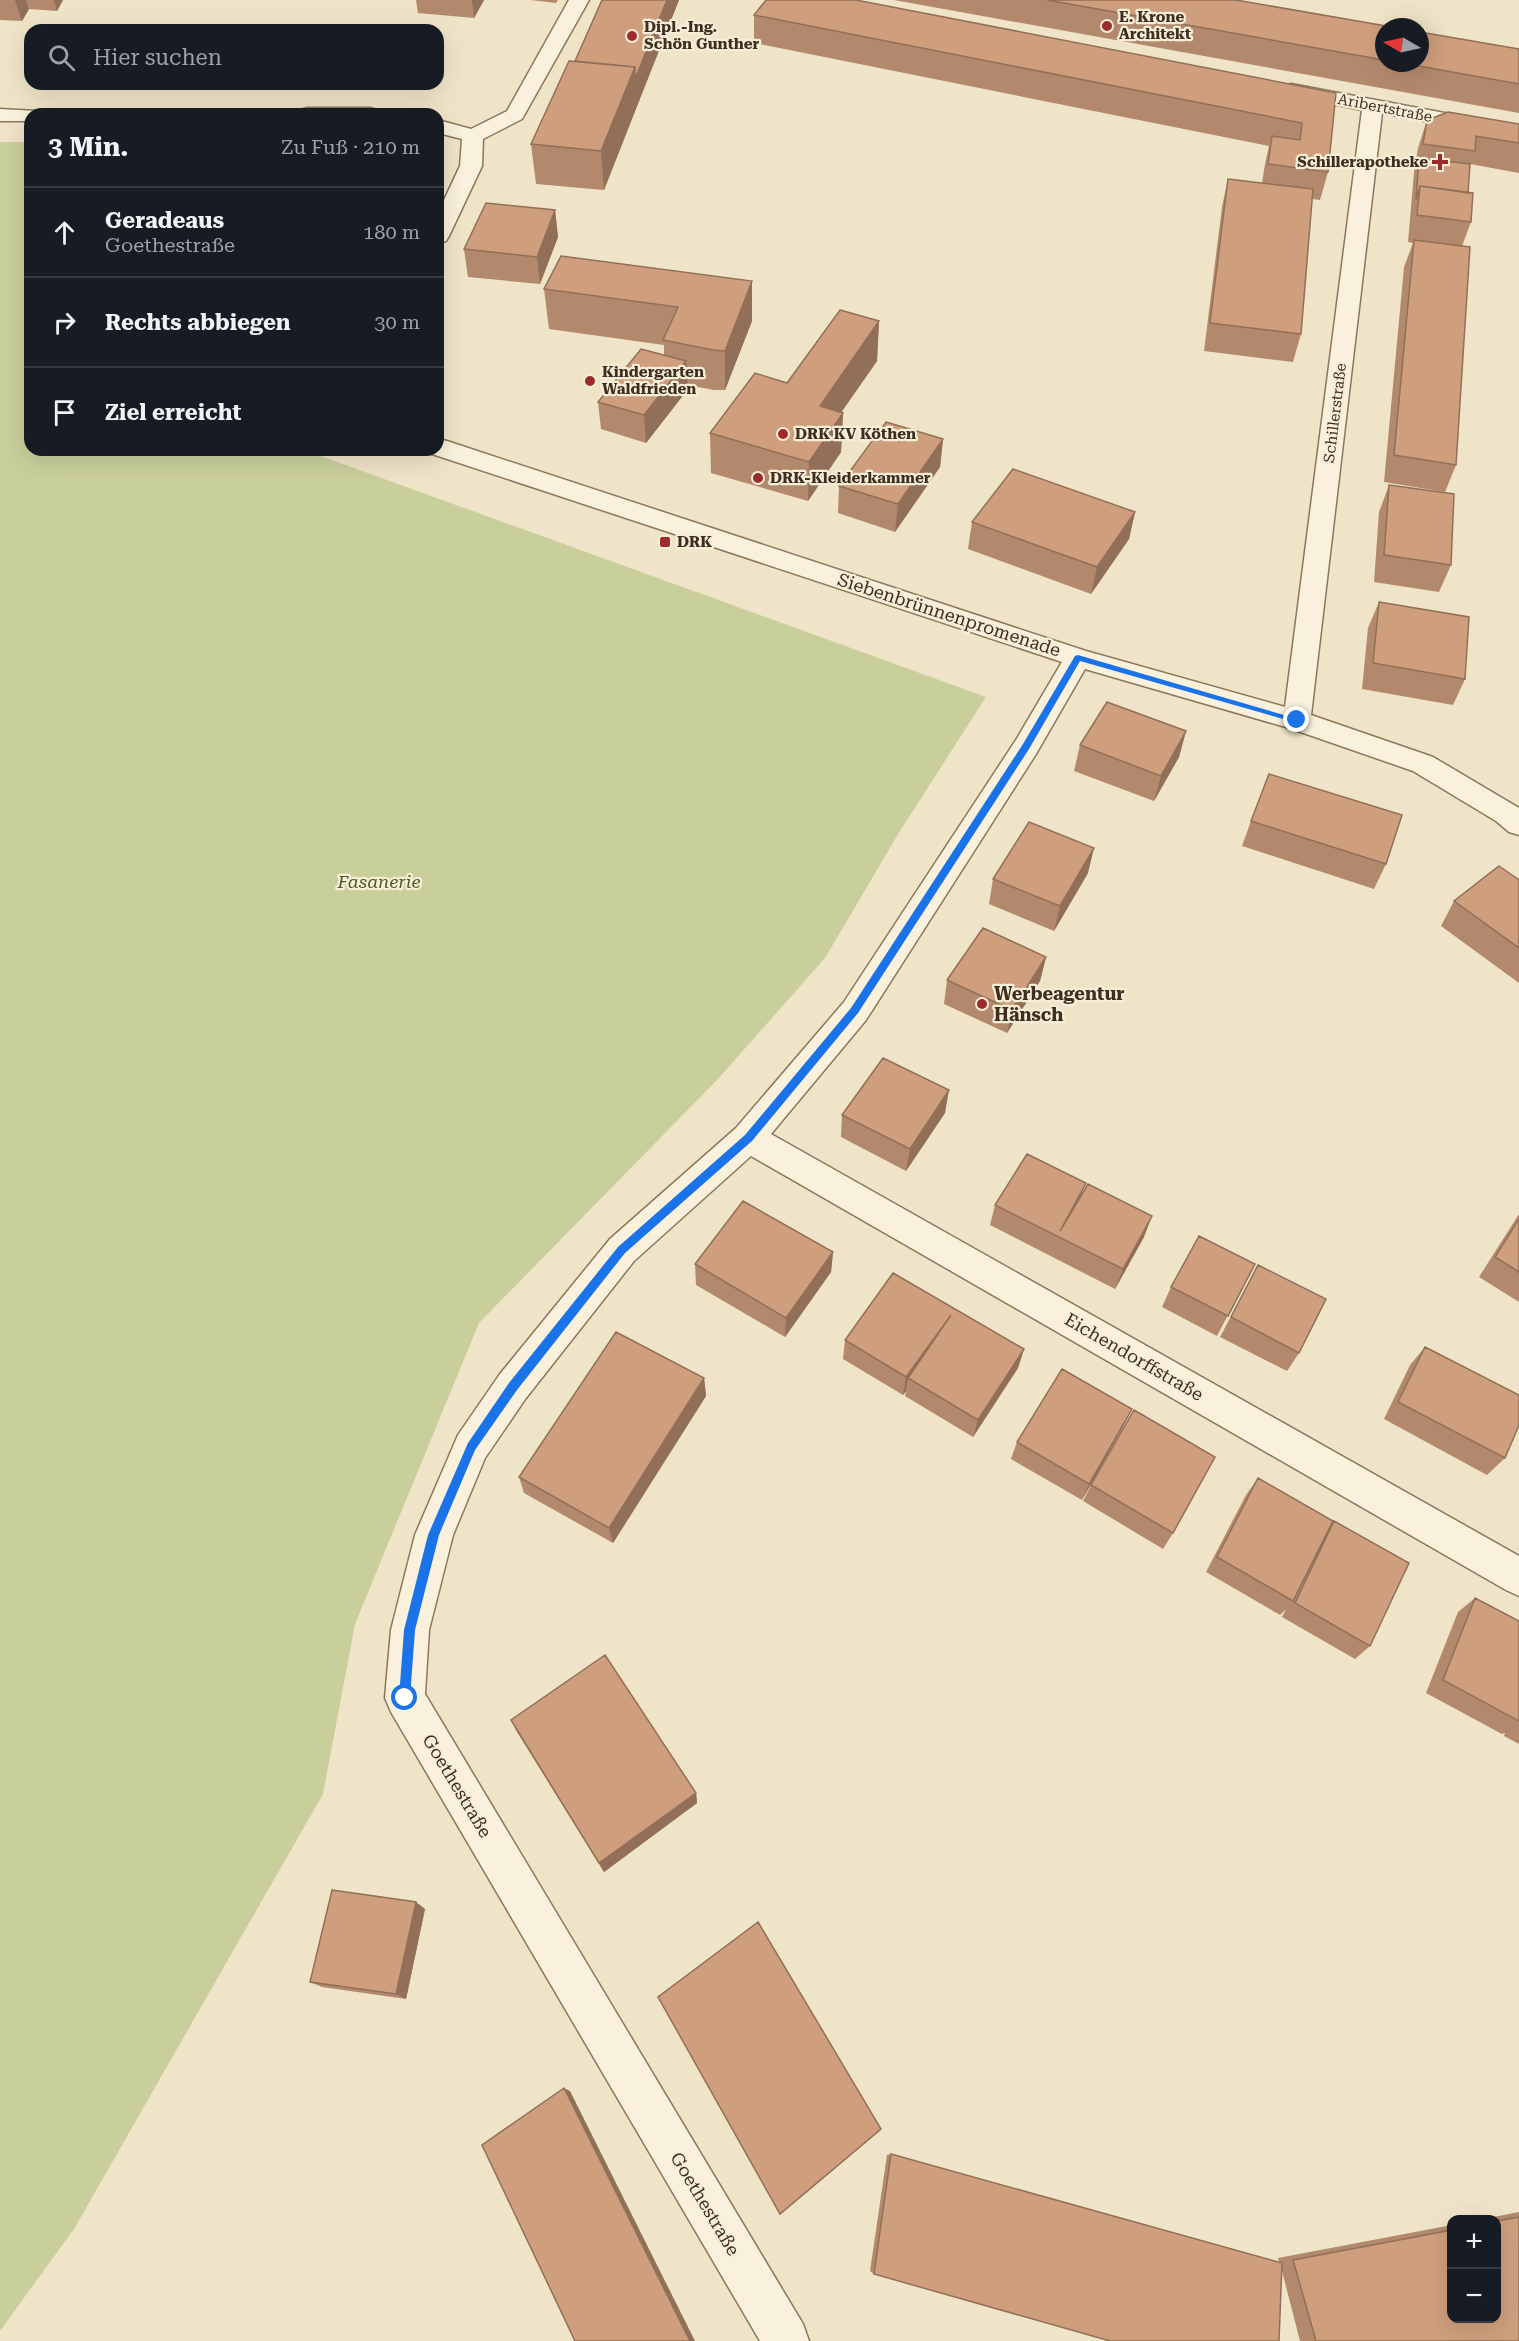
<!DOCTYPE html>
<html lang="de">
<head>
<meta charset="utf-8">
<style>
	body { margin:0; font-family:"Roboto Serif",serif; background:#242831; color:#f1f3f6 }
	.controls { position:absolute; right:18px; bottom:18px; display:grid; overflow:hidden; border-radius:12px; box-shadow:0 6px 24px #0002 }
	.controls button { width:54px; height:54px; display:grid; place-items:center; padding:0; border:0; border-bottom:2px solid #363941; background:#171b24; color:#f1f3f6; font:30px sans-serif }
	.compass { position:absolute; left:1375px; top:18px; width:54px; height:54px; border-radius:50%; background:#171b24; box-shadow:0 6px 24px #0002; rotate:279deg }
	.stop { position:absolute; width:18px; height:18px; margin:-14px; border:4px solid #1a73e8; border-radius:50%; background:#fff }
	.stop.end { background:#1a73e8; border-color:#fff; box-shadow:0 2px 6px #0008 }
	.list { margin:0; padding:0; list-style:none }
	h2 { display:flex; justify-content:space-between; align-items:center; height:78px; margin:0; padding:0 24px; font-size:26px }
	h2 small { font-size:20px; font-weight:400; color:#9ea1a6 }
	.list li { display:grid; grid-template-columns:39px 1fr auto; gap:18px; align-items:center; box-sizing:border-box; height:90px; padding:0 24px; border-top:2px solid #363941 }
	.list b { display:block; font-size:22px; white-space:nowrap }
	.list p { margin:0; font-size:20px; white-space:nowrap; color:#9ea1a6 }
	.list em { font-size:20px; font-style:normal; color:#9ea1a6 }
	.icon { flex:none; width:33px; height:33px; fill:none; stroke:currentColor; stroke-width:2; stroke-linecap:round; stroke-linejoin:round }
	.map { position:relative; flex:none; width:1519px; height:2341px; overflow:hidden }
	.search { position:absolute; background:#171b24; box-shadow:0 6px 24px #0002; left:24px; top:24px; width:420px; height:66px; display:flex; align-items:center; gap:15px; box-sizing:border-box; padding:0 21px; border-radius:18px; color:#9ea1a6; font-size:22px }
	.panel { position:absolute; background:#171b24; box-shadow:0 6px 24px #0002; left:24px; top:108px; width:420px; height:348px; border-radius:18px }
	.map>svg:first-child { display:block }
	.green { fill:#c9cf9b }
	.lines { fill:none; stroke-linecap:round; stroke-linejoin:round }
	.minor-casing { stroke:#8d765c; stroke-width:3 }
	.minor { fill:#faf1dc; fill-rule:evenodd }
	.wall { fill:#b2896c }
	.shaded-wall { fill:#916f58 }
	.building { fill:#cf9f7d; stroke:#916f58; stroke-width:1.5 }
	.route { fill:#1a73e8 }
	.poi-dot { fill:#9e2a2b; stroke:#f7eed8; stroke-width:2 }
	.labels { text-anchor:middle; stroke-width:4.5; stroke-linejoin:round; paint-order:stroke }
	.far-poi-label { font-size:15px; font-weight:bold; fill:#3d2e20; stroke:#f7eed8; text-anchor:start }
	.far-street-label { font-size:15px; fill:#3d2e20; stroke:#f7eed8 }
	.street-label { font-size:18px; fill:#3d2e20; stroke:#f7eed8 }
	.park-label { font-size:18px; font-style:italic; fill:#4d5a26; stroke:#f7eed8 }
	.poi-label { font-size:18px; font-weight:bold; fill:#3d2e20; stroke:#f7eed8; text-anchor:start }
</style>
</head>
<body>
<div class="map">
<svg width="1519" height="2341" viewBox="0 0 1519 2341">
	<rect width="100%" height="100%" fill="#f0e4c8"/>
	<!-- green -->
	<path class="green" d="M0 142H30V450H313L318 455 986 697 900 831 825 958 719 1078 479 1323 355 1624 323 1794 74 2229 0 2331Z"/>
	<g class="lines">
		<!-- minor casing -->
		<g class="minor-casing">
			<path id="minor" d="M569 0H589L522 119 483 139 482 166 449 236 446 241 438 243V213L460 166 462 139 438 133V120L471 129 507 111Z
				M1291 84 1519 127V139L1382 113 1311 715 1433 757 1519 808V835L1509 832 1496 821 1413 771 1289 728 1085 669 1036 754 866 1020 771 1134 1519 1556V1596L1506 1590 751 1156 634 1261 526 1398 485 1458 453 1535 429 1630 425 1694 803 2324 809 2341H760L391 1712 385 1698 391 1630 415 1535 458 1435 500 1374 610 1239 736 1128 844 1002 1016 740 1062 662 429 453 428 450H438V439L447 441 1086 651 1285 707 1362 110 1284 94 1281 90 1284 86Z
				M307 108H370L377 110 380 114H297L300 110Z
				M0 109 37 111 40 114H30V121H0Z"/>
		</g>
		<!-- minor -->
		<use href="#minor" class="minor"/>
	</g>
	<!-- wall -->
	<path class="wall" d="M0 0H63L57 11 29 9 22 21 0 20Z
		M416 0H484L474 18 418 13Z
		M531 0H558L556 3Z
		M602 0H679L604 190 536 184 531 144 575 61Z
		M894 0H1236L1384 27V63H1420L1519 49V113Z
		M754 15 1336 93 1328 172 1320 200 1312 199 1301 334 1293 362 1204 351 1222 207 1228 179 1262 183 1265 164 1269 146 754 43Z
		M328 84H358L357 86Z
		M1427 120 1519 124V173L1470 164 1468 193 1471 222 1462 246 1456 465 1445 492 1384 482 1404 267 1413 243 1408 242 1414 172 1418 148Z
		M555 210 558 237 540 284 468 277 464 249Z
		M752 281V321L725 390H714L687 385 688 389 646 443 601 429 598 402 664 355V345L549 329 544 289Z
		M879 321 877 361 841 412 843 413 841 452 808 501 711 473 710 433Z
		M943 439 940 467 895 532 838 513 839 486Z
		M1389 485 1451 565 1439 592 1374 582 1379 512Z
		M1135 512 1129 539 1091 594 968 549 972 522Z
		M1379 602 1465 679 1453 705 1362 689 1368 628Z
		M1186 731 1179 757 1154 801 1074 771 1080 745Z
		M1251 821 1386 864 1374 889 1242 846Z
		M1088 873 1054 931 989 904 993 879Z
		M1519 880V983L1441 926 1454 901Z
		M1046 957 1040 981 1007 1033 944 1004 947 980Z
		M945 1113 906 1171 841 1137 842 1115Z
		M1083 1192 1144 1237 1115 1289 990 1225 995 1205Z
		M1519 1214V1302L1479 1277Z
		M833 1252 831 1272 785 1337 696 1285 695 1264Z
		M1255 1264 1217 1336 1162 1307 1171 1287Z
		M1258 1265 1299 1353 1287 1371 1220 1337Z
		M845 1340 1024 1349 1018 1368 973 1437 905 1396 906 1391 903 1395 843 1359Z
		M1425 1347 1505 1458 1487 1475 1384 1419 1410 1365Z
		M704 1378 706 1396 613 1543 524 1493 519 1477Z
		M1123 1427 1082 1500 1011 1459 1017 1442Z
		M1258 1478 1331 1525 1334 1521 1370 1646 1355 1659 1282 1617 1286 1609 1280 1615 1206 1572 1246 1495Z
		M1091 1485 1173 1533 1163 1549 1083 1501Z
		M1475 1598 1519 1621V1744L1504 1736 1505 1733 1502 1734 1426 1693 1458 1612Z
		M511 1720 696 1793 697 1803 604 1872 517 1732Z
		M425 1909 406 1999 322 1987 310 1982Z
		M891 2154 1279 2262 1278 2258 1452 2225V2319H1497V2220H1478L1519 2212V2341H1300L1282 2271 874 2274 870 2271 887 2155Z"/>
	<!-- shaded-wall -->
	<path class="shaded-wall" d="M15 0H26L29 9 22 21Z
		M54 0H63L57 11Z
		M472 0H484L474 18Z
		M667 0H679L637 106 635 79Z
		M635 67 637 106 604 190 601 151Z
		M555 210 558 237 540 284 537 257Z
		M752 281V321L725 390V351Z
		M879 321 877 361 818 446 820 406Z
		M686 361 688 389 646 443 644 415Z
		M843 413 841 452 808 501 809 462Z
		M943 439 940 467 895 532 898 504Z
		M1135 512 1129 539 1091 594 1097 567Z
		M1186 731 1179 757 1154 801 1161 776Z
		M1094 848 1088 873 1054 931 1060 906Z
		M1046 957 1040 981 1007 1033 1012 1010Z
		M949 1090 945 1113 906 1171 910 1149Z
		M1152 1216 1144 1237 1115 1289 1123 1269Z
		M833 1252 831 1272 785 1337 786 1318Z
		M951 1315 908 1378 906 1391 903 1395 906 1377Z
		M1024 1349 1018 1368 973 1437 978 1420Z
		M704 1378 706 1396 613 1543 609 1528Z
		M1132 1409 1123 1427 1082 1500 1089 1484Z
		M696 1793 697 1803 604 1872 599 1863Z
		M416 1902 425 1909 406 1999 396 1994Z
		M564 2088 570 2091 695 2341H690Z"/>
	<!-- building -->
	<path class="building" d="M602 0H667L635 79V67L575 61Z
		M766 0H856L1336 93 1328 172 1268 164 1272 136 1300 140 1302 123 754 15Z
		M1047 0H1236L1392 27H1384V60Z
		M311 26 365 30H309Z
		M1420 32 1519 49V84L1402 63H1420Z
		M569 61 635 67 601 151 531 144Z
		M1448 112 1519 124V143L1476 136 1475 151 1423 144 1427 120Z
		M1419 158 1470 164 1468 193 1420 186 1416 200Z
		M1228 179 1313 189 1301 334 1210 323Z
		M1420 186 1473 193 1471 222 1417 215Z
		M486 203 555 210 537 257 464 249Z
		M1414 240 1470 247 1456 465 1394 455Z
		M561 256 752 281 725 351 713 350 663 340 678 307 544 289Z
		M840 310 879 321 820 406 843 413 809 462 710 433 755 373 787 383Z
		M641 349 686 361 644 415 598 402Z
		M886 422 943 439 898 504 839 486Z
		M1013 469 1135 512 1097 567 972 522Z
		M1389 485 1454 494 1451 565 1384 555Z
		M1379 602 1469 617 1465 679 1373 663Z
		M1107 702 1186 731 1161 776 1080 745Z
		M1269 774 1402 815 1386 864 1251 821Z
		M1029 822 1094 848 1060 906 993 879Z
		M1499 866 1519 880V948L1454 901Z
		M983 928 1046 957 1012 1010 947 980Z
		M883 1058 949 1090 910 1149 842 1115Z
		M1027 1154 1086 1183 1060 1231 1088 1184 1152 1216 1123 1269 995 1205Z
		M743 1201 833 1252 786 1318 695 1264Z
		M1519 1219V1272L1495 1257Z
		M1199 1236 1255 1264 1228 1316 1171 1287Z
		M1258 1265 1326 1299 1299 1353 1231 1317Z
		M893 1273 1024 1349 978 1420 908 1378 951 1315 906 1377 845 1340Z
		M616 1332 704 1378 609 1528 519 1477Z
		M1425 1347 1519 1395V1425L1505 1458 1398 1402Z
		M1062 1369 1132 1409 1089 1484 1017 1442Z
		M1134 1410 1215 1457 1173 1533 1091 1485Z
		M1258 1478 1333 1521 1293 1601 1217 1557Z
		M1334 1521 1409 1563 1370 1646 1295 1603Z
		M1475 1598 1519 1621V1721L1443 1680Z
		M605 1655 696 1793 599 1863 511 1720Z
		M332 1890 416 1902 396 1994 310 1982Z
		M758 1922 881 2129 780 2214 658 1997Z
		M564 2088 690 2341H575L482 2145Z
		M891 2154 1282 2263 1279 2341H1110L874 2274Z
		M1519 2217V2341H1316L1293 2260 1452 2230V2319H1497V2221Z"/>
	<!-- route -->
	<path class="route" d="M1078 655 1301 720 1297 723 1080 661 1029 749 858 1013 752 1141 625 1253 517 1390 475 1450 439 1535 415 1630 410 1698 409 1702H400L399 1698 404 1630 428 1535 468 1443 509 1383 618 1247 745 1135 851 1008 1023 744 1075 656Z"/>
	<!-- markers -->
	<g class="poi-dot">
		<circle cx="1107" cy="26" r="6"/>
		<circle cx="632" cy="36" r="6"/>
		<path d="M1437 153h6v6h6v6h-6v6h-6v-6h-6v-6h6z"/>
		<circle cx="590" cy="381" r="6"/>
		<circle cx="783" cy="434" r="6"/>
		<circle cx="758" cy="478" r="6"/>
		<rect x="659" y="536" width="12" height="12" rx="3"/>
		<circle cx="982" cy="1004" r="6"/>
	</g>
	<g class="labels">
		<!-- far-poi labels -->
		<g class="far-poi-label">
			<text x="1119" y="22">E. Krone<tspan x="1119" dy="17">Architekt</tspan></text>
			<text x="644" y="32">Dipl.-Ing.<tspan x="644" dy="17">Schön Gunther</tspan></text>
			<text x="1428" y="167" text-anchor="end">Schillerapotheke</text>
			<text x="602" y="377">Kindergarten<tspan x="602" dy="17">Waldfrieden</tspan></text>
			<text x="795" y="439">DRK KV Köthen</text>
			<text x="770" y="483">DRK-Kleiderkammer</text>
			<text x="677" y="547">DRK</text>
		</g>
		<!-- far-street labels -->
		<g class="far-street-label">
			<text transform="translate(1385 108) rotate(11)" y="5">Aribertstraße</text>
			<text transform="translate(1335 413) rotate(-83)" y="5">Schillerstraße</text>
		</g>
		<!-- street labels -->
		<g class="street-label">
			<text transform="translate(949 615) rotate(18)" y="6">Siebenbrünnenpromenade</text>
			<text transform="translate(1134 1357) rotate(30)" y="6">Eichendorffstraße</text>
			<text transform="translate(457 1786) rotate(59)" y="6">Goethestraße</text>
			<text transform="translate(705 2204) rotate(59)" y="6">Goethestraße</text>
		</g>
		<!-- park labels -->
		<g class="park-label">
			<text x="379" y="888">Fasanerie</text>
		</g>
		<!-- poi labels -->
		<g class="poi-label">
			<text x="994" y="1000">Werbeagentur<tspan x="994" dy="21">Hänsch</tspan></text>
		</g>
	</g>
</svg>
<div class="controls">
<button>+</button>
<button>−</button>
</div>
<svg class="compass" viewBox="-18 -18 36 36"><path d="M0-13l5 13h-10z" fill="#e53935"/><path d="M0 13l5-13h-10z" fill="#9ea1a6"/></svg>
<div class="stop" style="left:405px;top:1698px"></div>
<div class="stop end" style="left:1297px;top:720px"></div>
<div class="search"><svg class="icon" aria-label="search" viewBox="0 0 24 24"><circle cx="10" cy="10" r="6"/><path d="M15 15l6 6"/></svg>Hier suchen</div>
<section class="panel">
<h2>3 Min.<small>Zu Fuß · 210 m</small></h2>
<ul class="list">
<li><svg class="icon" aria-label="ahead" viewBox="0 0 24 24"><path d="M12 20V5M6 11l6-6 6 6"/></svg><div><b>Geradeaus</b><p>Goethestraße</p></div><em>180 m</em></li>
<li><svg class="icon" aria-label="right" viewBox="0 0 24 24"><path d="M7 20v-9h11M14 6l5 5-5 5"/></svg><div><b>Rechts abbiegen</b></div><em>30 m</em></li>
<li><svg class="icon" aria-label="arrive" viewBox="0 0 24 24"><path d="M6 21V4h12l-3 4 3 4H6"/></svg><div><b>Ziel erreicht</b></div></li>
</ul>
</section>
</div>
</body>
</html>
